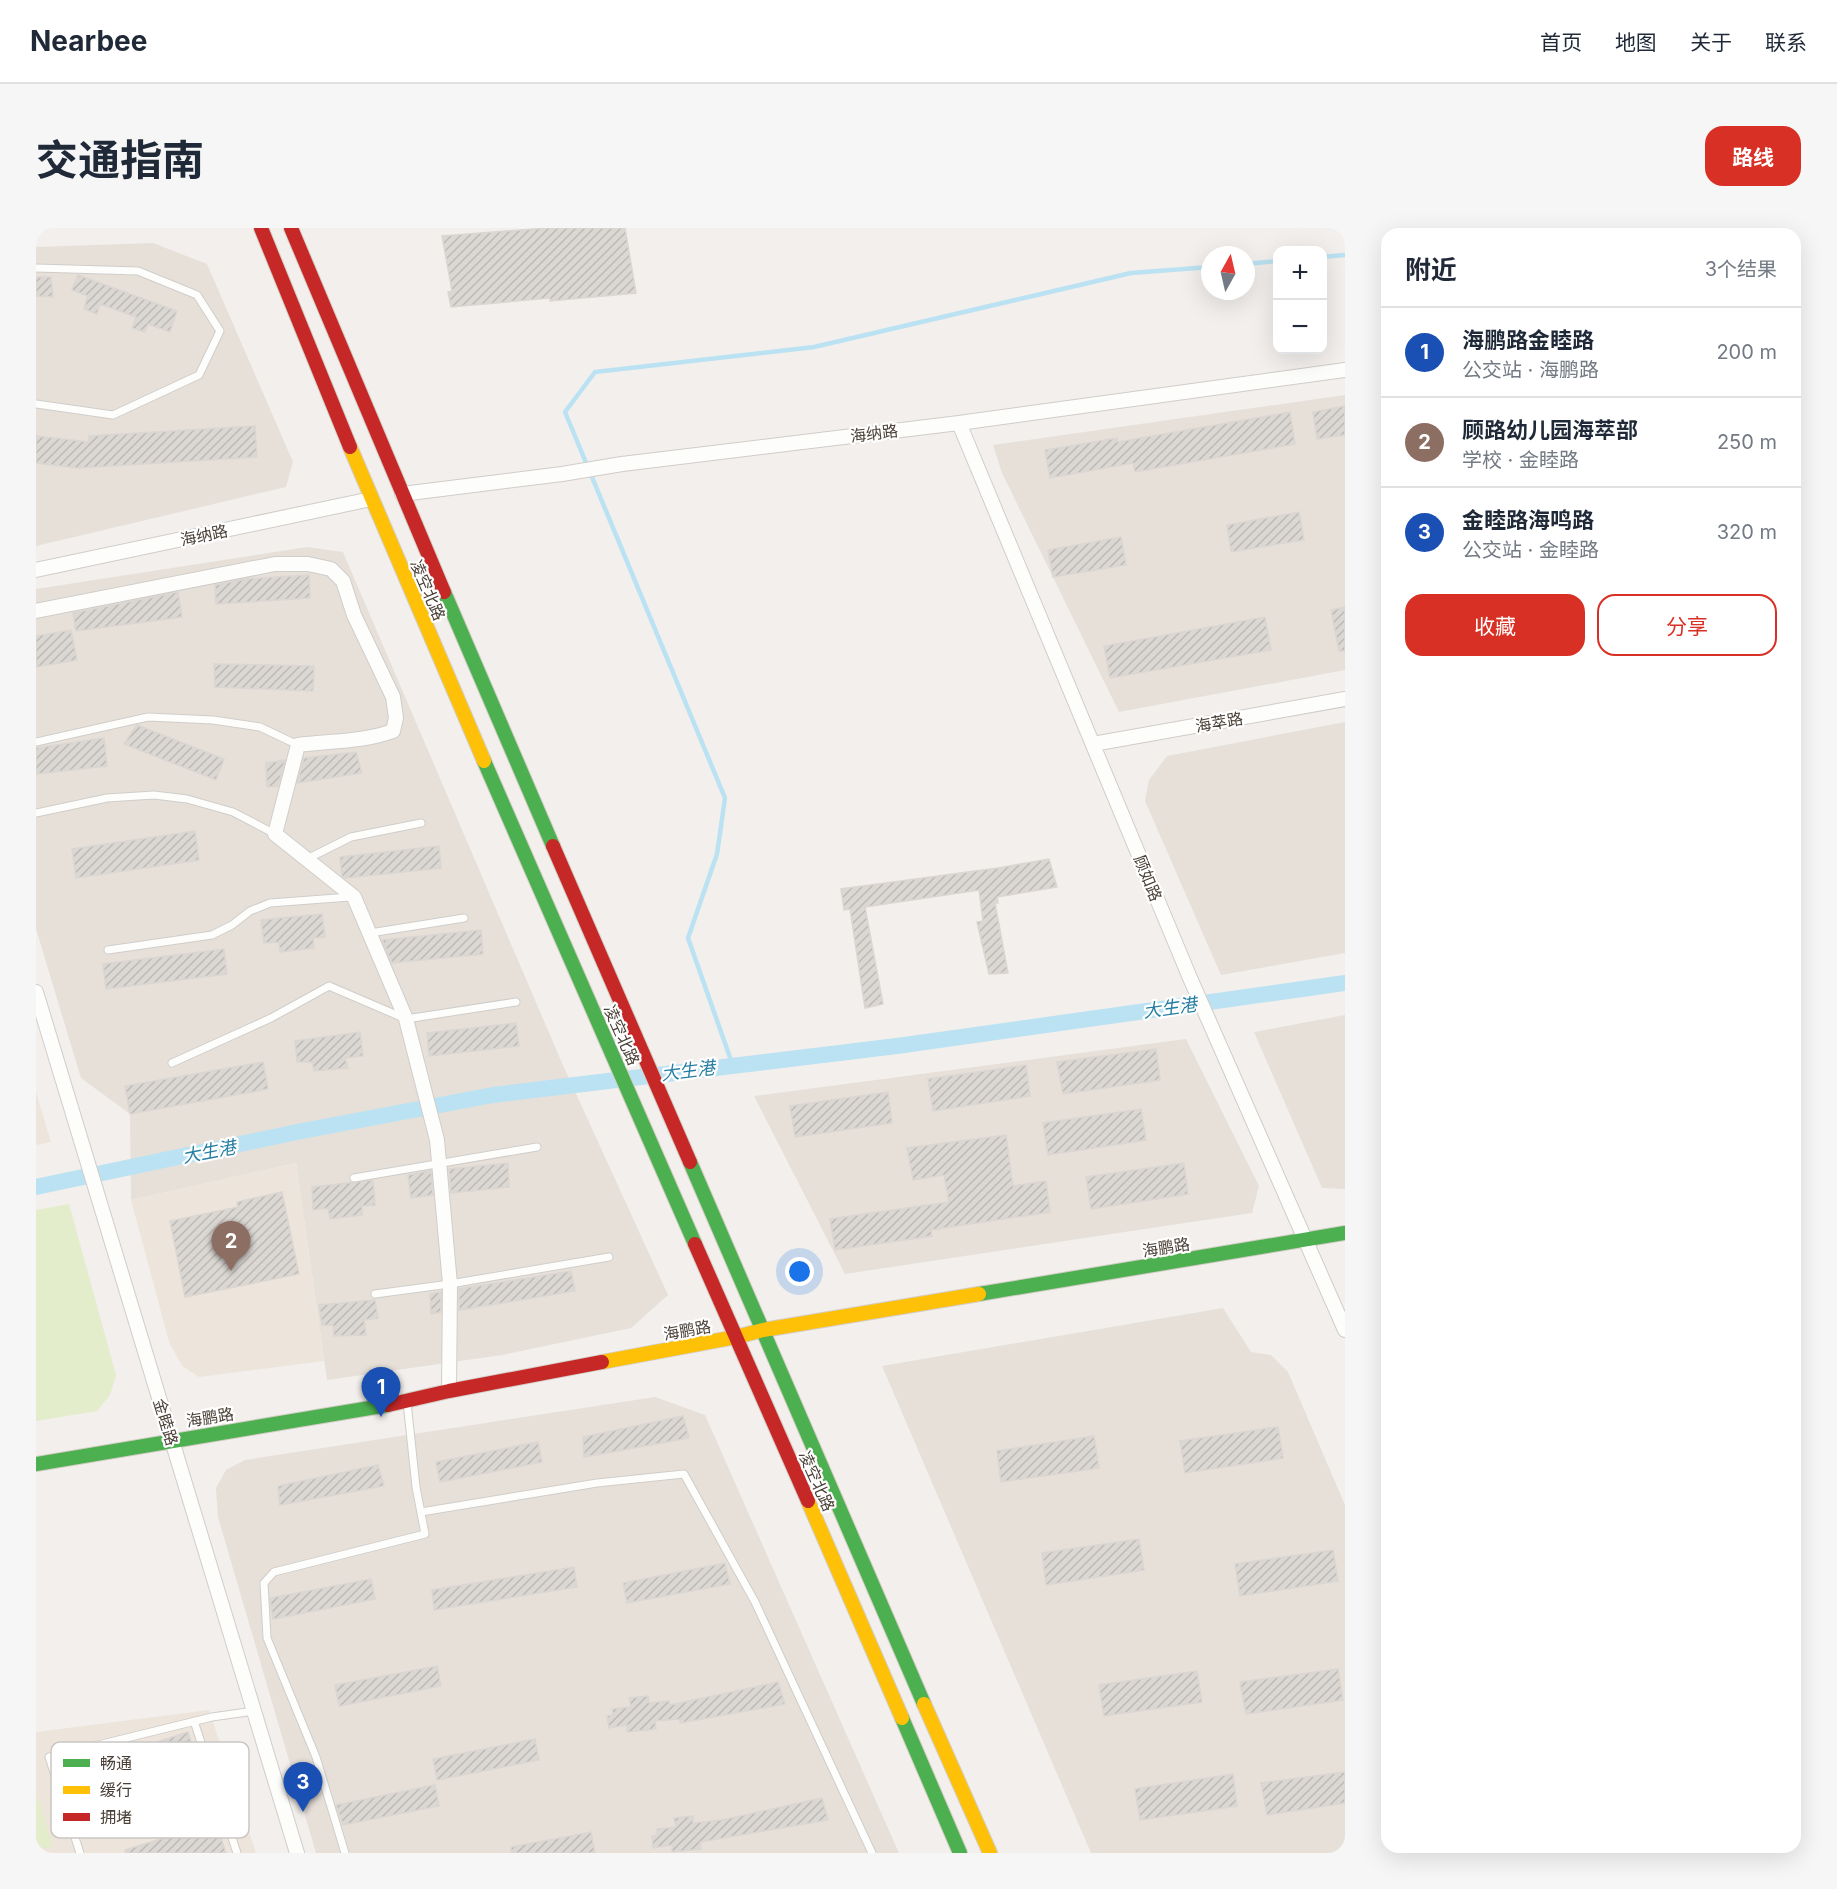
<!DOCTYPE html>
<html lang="zh">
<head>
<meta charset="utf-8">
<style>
	body { margin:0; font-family:Inter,"Noto Sans SC",sans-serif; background:#f6f6f7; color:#1f2937 }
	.controls { position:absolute; right:18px; top:18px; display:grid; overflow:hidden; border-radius:12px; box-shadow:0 6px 24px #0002 }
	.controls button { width:54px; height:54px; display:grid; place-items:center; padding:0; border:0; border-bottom:2px solid #e0e1e3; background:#fff; color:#1f2937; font:30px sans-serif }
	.compass { position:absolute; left:1165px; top:18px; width:54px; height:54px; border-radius:50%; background:#fff; box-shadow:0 6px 24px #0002; rotate:8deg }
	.you { position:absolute; left:764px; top:1044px; width:21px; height:21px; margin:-15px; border:4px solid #fff; border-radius:50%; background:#1a73e8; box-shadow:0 0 0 9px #1a73e833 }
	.badge { display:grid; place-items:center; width:39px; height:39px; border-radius:50%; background:#d93025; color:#fff; font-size:20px; font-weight:700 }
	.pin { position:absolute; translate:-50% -50px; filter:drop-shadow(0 2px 3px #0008) }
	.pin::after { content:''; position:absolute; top:32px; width:21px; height:18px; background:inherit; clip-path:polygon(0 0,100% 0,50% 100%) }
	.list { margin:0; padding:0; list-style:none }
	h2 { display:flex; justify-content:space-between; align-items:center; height:78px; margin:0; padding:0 24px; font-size:26px }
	h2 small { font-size:20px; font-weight:400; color:#747a83 }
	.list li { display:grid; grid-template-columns:39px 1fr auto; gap:18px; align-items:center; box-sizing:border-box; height:90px; padding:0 24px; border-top:2px solid #e0e1e3 }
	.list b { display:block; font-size:22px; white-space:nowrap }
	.list p { margin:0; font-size:20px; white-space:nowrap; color:#747a83 }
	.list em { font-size:20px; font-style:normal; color:#747a83 }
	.actions { display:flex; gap:12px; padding:18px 24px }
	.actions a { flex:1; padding:14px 0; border:2px solid #d93025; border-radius:18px; text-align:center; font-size:21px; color:#d93025 }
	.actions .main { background:#d93025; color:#fff }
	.map { position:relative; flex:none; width:1309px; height:1625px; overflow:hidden; border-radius:18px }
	header { display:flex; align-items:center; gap:36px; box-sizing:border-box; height:84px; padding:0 30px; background:#fff; border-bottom:2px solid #e0e1e3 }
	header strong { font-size:28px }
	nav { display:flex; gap:33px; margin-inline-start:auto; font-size:21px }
	.intro { display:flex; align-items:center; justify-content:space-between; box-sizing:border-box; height:144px; padding:0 36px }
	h1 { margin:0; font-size:42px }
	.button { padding:15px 27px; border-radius:18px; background:#d93025; color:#fff; font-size:21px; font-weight:700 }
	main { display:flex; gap:36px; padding:0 36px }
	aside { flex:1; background:#fff; border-radius:18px; box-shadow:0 6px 24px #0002 }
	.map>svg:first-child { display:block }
	.residential { fill:#e6e0d9 }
	.education { fill:#ede5db }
	.green { fill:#e4edcb }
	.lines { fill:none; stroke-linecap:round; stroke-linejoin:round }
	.stream { stroke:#bbe2f2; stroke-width:4.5 }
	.canal { stroke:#bbe2f2; stroke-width:16 }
	.building { fill:url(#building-hatch); stroke:#dbd6d2; stroke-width:1.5 }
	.lane-casing { stroke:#d0cdc9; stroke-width:9 }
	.street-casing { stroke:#d0cdc9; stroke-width:16 }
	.fast-casing { stroke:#d3cdc4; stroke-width:16 }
	.slow-casing { stroke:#d3cdc4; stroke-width:16 }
	.jam-casing { stroke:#d3cdc4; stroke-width:16 }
	.lane { stroke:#fdfdfc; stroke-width:7 }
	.street { stroke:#fdfdfc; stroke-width:14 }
	.fast { stroke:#4caf50; stroke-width:14 }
	.slow { stroke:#ffc107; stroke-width:14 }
	.jam { stroke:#c62828; stroke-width:14 }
	.labels { text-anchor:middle; stroke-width:4.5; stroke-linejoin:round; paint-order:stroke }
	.street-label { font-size:16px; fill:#4a4037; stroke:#fff }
	.water-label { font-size:18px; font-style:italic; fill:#257ea2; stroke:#fff }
	.key { fill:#fff; stroke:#c9c6c3; stroke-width:1.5 }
	.key-label { font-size:16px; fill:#4a4037 }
</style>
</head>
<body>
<header>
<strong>Nearbee</strong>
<nav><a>首页</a><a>地图</a><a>关于</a><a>联系</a></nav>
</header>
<div class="intro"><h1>交通指南</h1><a class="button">路线</a></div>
<main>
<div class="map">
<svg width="1309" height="1625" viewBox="0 0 1309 1625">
	<defs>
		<pattern id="building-hatch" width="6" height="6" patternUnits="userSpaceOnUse" patternTransform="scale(1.5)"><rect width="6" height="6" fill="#dbd7d3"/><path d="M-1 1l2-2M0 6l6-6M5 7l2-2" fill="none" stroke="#bdbab6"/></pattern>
	</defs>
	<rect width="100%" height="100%" fill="#f2efec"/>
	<!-- residential -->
	<path class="residential" d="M117 15 171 36 257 234 250 259 0 318V19Z
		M1309 167V442L1083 484 966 245 957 217Z
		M271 319 307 324 526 835 632 1067 595 1100 466 1127 291 1152 260 935 95 972 94 886 45 850 0 701V361Z
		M1309 494V725L1185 747 1109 573 1113 552 1131 528Z
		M1309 787V961L1286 960 1218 804Z
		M1150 811 1223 958 1216 985 809 1046 718 868Z
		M1187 1080 1215 1124 1235 1127 1252 1144 1309 1277V1625H1055L846 1138Z
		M619 1169 669 1187 863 1625H280L182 1289 180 1260 190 1242 209 1232Z"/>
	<!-- education -->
	<path class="education" d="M0 864 15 914 0 917Z
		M260 935 288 1133 163 1149 146 1138 133 1114 95 972Z
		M173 1482 220 1625H0V1504Z"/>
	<!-- green -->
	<path class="green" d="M33 976 80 1147 74 1167 61 1183 0 1193V982Z
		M0 1564 17 1618 0 1623Z"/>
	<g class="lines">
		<!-- stream -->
		<path class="stream" d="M1286 29 1309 27
			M1210 36 1242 33
			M697 838 652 710 681 626 689 570 529 184 559 144 778 119 1095 45 1174 39"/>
		<!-- canal -->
		<path class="canal" d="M0 959 266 903 457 867 861 818 1309 755"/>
	</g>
	<!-- building -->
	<path class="building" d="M512 0H589L600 65 514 73V70L415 79 412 64 416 63 406 8Z
		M42 47 141 83 134 104 112 96 109 104 96 100 100 89 64 76 61 86 48 81 52 68 36 62Z
		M0 49H15L17 69 0 68Z
		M1309 178V207L1281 211 1277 184Z
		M1254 184 1259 216 1099 244 1097 235 1014 250 1009 222 1081 210 1082 214Z
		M219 198 221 229 42 240 0 235V208L53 214V208Z
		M1263 284 1268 312 1195 324 1191 297Z
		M1085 309 1090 337 1017 349 1012 322Z
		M273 347 274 370 180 376 179 357 210 351Z
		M142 364 146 389 40 403 37 385Z
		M1309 379V423H1303L1295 382Z
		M1229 389 1235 422 1074 450 1068 418Z
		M35 402 41 432 0 439V408Z
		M178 436 278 438 277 463 179 459Z
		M101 497 188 531 180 552 88 516Z
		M68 510 71 538 0 546V520Z
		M320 524 326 545 261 555 268 530Z
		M249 532 242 558 231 559 230 535Z
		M159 603 163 632 40 650 36 621Z
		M403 618 405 640 309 650 306 648 304 629Z
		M1013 631 1021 659 961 669 962 675H959L972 745 953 746 941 694 947 693 943 662 829 679 847 776 829 780 814 681 808 682 805 661 962 640Z
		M286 686 289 709 277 710 278 720 244 724 243 714 228 715 225 692Z
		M445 702 447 726 356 735 346 712Z
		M188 721 191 746 70 761 67 736Z
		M480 795 483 818 393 828 391 805Z
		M324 804 327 828 309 830 312 840 278 843 276 834H261L259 813Z
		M1120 821 1124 852 1027 866 1021 834Z
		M227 834 232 861 94 886 89 858Z
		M990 837 994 868 897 883 892 851Z
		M852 864 856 895 759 909 754 878Z
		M1105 881 1110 912 1012 927 1007 895Z
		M970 907 977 958 1010 953 1014 984 895 1002 896 1008 799 1022 794 991 913 974 908 947 877 952 871 920Z
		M472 935 473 959 415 965 413 941Z
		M1148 935 1152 966 1055 981 1050 949Z
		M392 943H395L397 967 375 970 372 947Z
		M337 952 339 977 326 978V987L294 991 292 980 277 982 276 959Z
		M246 964 263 1046 149 1069 134 993 202 979 201 974Z
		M535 1043 539 1063 423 1082V1061Z
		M405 1064V1084L395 1086 394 1066Z
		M339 1072 342 1090 328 1092 330 1107 298 1108 297 1097H286L283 1077Z
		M647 1188 653 1210 548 1229 547 1209Z
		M1242 1199 1247 1230 1149 1245 1144 1213Z
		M1058 1208 1063 1240 965 1254 961 1223Z
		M502 1214 506 1234 404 1254 400 1234Z
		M342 1237 348 1258 244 1277 242 1258Z
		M1103 1311 1108 1342 1010 1357 1006 1325Z
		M1297 1322 1302 1353 1204 1368 1199 1336Z
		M689 1335 694 1356 591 1375 587 1355Z
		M538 1339 541 1359 398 1382 396 1362Z
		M335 1351 339 1371 237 1391 234 1370Z
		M401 1438 405 1458 303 1478 299 1457Z
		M1302 1441 1307 1472 1210 1486 1204 1454Z
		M1161 1443 1166 1474 1068 1488 1063 1457Z
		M742 1454 749 1476 644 1495V1491L619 1493 620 1501 591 1504V1497L573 1500 571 1488 577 1487 576 1481 595 1479 593 1470 612 1468 613 1475 633 1473 634 1477Z
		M152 1504 166 1550 51 1586 37 1541Z
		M499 1511 503 1532 401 1552 397 1531Z
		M1309 1544V1575L1231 1587 1225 1555Z
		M1197 1546 1201 1578 1104 1592 1099 1561Z
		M399 1557 403 1578 307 1597 300 1577Z
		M786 1570 792 1592 664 1614 665 1621 636 1624V1617L617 1620 616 1608 621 1607V1601L640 1599 638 1590 657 1588V1595L686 1592Z
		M180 1594 190 1625H90L89 1622Z
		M555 1604 559 1625H475V1619Z"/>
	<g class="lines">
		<!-- lane casing -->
		<g class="lane-casing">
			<path id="lane" d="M0 40 102 43 161 67 184 103 163 147 77 187 0 176
				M0 514 112 489 177 492 224 499 262 517
				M0 585 71 570 118 567 151 571 197 584 239 606
				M271 631 315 609 385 595
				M334 705 428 690
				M72 722 176 707 196 697 214 683 234 675 314 669
				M136 835 235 790 293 758 370 791 480 774
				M318 950 501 919
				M339 1066 414 1056 573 1029
				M385 1284 561 1255 648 1246 719 1374 836 1625
				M158 1493 201 1625
				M44 1625 13 1529 176 1489 218 1483
				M309 1625 280 1529 231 1410 228 1355 238 1344 389 1306 380 1259 371 1174"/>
		</g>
		<!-- street casing -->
		<g class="street-casing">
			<path id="street" d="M923 195 1154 750 1309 1102
				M366 266 526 246 586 236 923 195 1309 142
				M0 342 335 271
				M0 383 239 336H272L295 341 307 353 318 387 357 469 360 490 357 503C327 514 294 513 262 517L239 606 318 669 370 791 401 912 414 1056 413 1163
				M1057 516 1309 471
				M0 764 261 1625"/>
		</g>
		<!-- fast casing -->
		<g class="fast-casing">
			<path id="fast" d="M408 364 517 618
				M448 533 659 1016
				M654 934 888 1476
				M943 1066 1309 1005
				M0 1236 352 1177
				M866 1490 924 1625"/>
		</g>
		<!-- slow casing -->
		<g class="slow-casing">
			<path id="slow" d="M314 219 448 533
				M566 1134 700 1109 727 1102 943 1066
				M772 1273 866 1490
				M888 1476 954 1625"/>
		</g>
		<!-- jam casing -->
		<g class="jam-casing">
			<path id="jam" d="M225 0 314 219
				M255 0 408 364
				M517 618 654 934
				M659 1016 772 1273
				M352 1177 413 1163 566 1134"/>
		</g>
		<!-- lane -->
		<use href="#lane" class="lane"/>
		<!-- street -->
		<use href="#street" class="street"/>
		<!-- fast -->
		<use href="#fast" class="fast"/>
		<!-- slow -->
		<use href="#slow" class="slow"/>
		<!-- jam -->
		<use href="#jam" class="jam"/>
	</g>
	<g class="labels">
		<!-- street labels -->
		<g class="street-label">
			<text transform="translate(838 205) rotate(-7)" y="6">海纳路</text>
			<text transform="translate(168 307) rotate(-12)" y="6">海纳路</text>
			<text transform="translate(392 362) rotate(67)" y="6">凌空北路</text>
			<text transform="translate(1183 494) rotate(-10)" y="6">海萃路</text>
			<text transform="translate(1112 650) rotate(68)" y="6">顾如路</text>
			<text transform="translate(586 807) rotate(66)" y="6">凌空北路</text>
			<text transform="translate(1130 1019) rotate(-9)" y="6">海鹏路</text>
			<text transform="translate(651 1102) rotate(-10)" y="6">海鹏路</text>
			<text transform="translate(174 1189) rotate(-9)" y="6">海鹏路</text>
			<text transform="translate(130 1194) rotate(73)" y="6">金睦路</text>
			<text transform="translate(781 1253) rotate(66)" y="6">凌空北路</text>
		</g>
		<!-- water labels -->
		<g class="water-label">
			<text transform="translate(1134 780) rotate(-8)" y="6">大生港</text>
			<text transform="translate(652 843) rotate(-7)" y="6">大生港</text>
			<text transform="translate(173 924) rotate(-11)" y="6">大生港</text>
		</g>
	</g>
	<!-- legend -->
	<rect x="15" y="1514" width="198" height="96" rx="9" class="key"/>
	<rect x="27" y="1531" width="27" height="8" fill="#4caf50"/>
	<rect x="27" y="1558" width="27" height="8" fill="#ffc107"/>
	<rect x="27" y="1585" width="27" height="8" fill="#c62828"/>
	<g class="key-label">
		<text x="64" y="1541">畅通</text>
		<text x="64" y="1568">缓行</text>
		<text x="64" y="1595">拥堵</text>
	</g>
</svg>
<div class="controls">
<button>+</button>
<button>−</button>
</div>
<svg class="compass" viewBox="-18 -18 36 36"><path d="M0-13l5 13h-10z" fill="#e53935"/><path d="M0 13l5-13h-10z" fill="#747a83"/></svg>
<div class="you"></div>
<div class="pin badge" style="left:345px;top:1189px;background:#1a4fb4">1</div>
<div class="pin badge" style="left:195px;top:1043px;background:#8d6e63">2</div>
<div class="pin badge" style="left:267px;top:1584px;background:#1a4fb4">3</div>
</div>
<aside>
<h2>附近<small>3个结果</small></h2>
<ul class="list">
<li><span class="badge" style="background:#1a4fb4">1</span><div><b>海鹏路金睦路</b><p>公交站 · 海鹏路</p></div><em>200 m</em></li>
<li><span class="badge" style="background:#8d6e63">2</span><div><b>顾路幼儿园海萃部</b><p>学校 · 金睦路</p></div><em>250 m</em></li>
<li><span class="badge" style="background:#1a4fb4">3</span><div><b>金睦路海鸣路</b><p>公交站 · 金睦路</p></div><em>320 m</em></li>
</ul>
<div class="actions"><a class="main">收藏</a><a>分享</a></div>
</aside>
</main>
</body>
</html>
